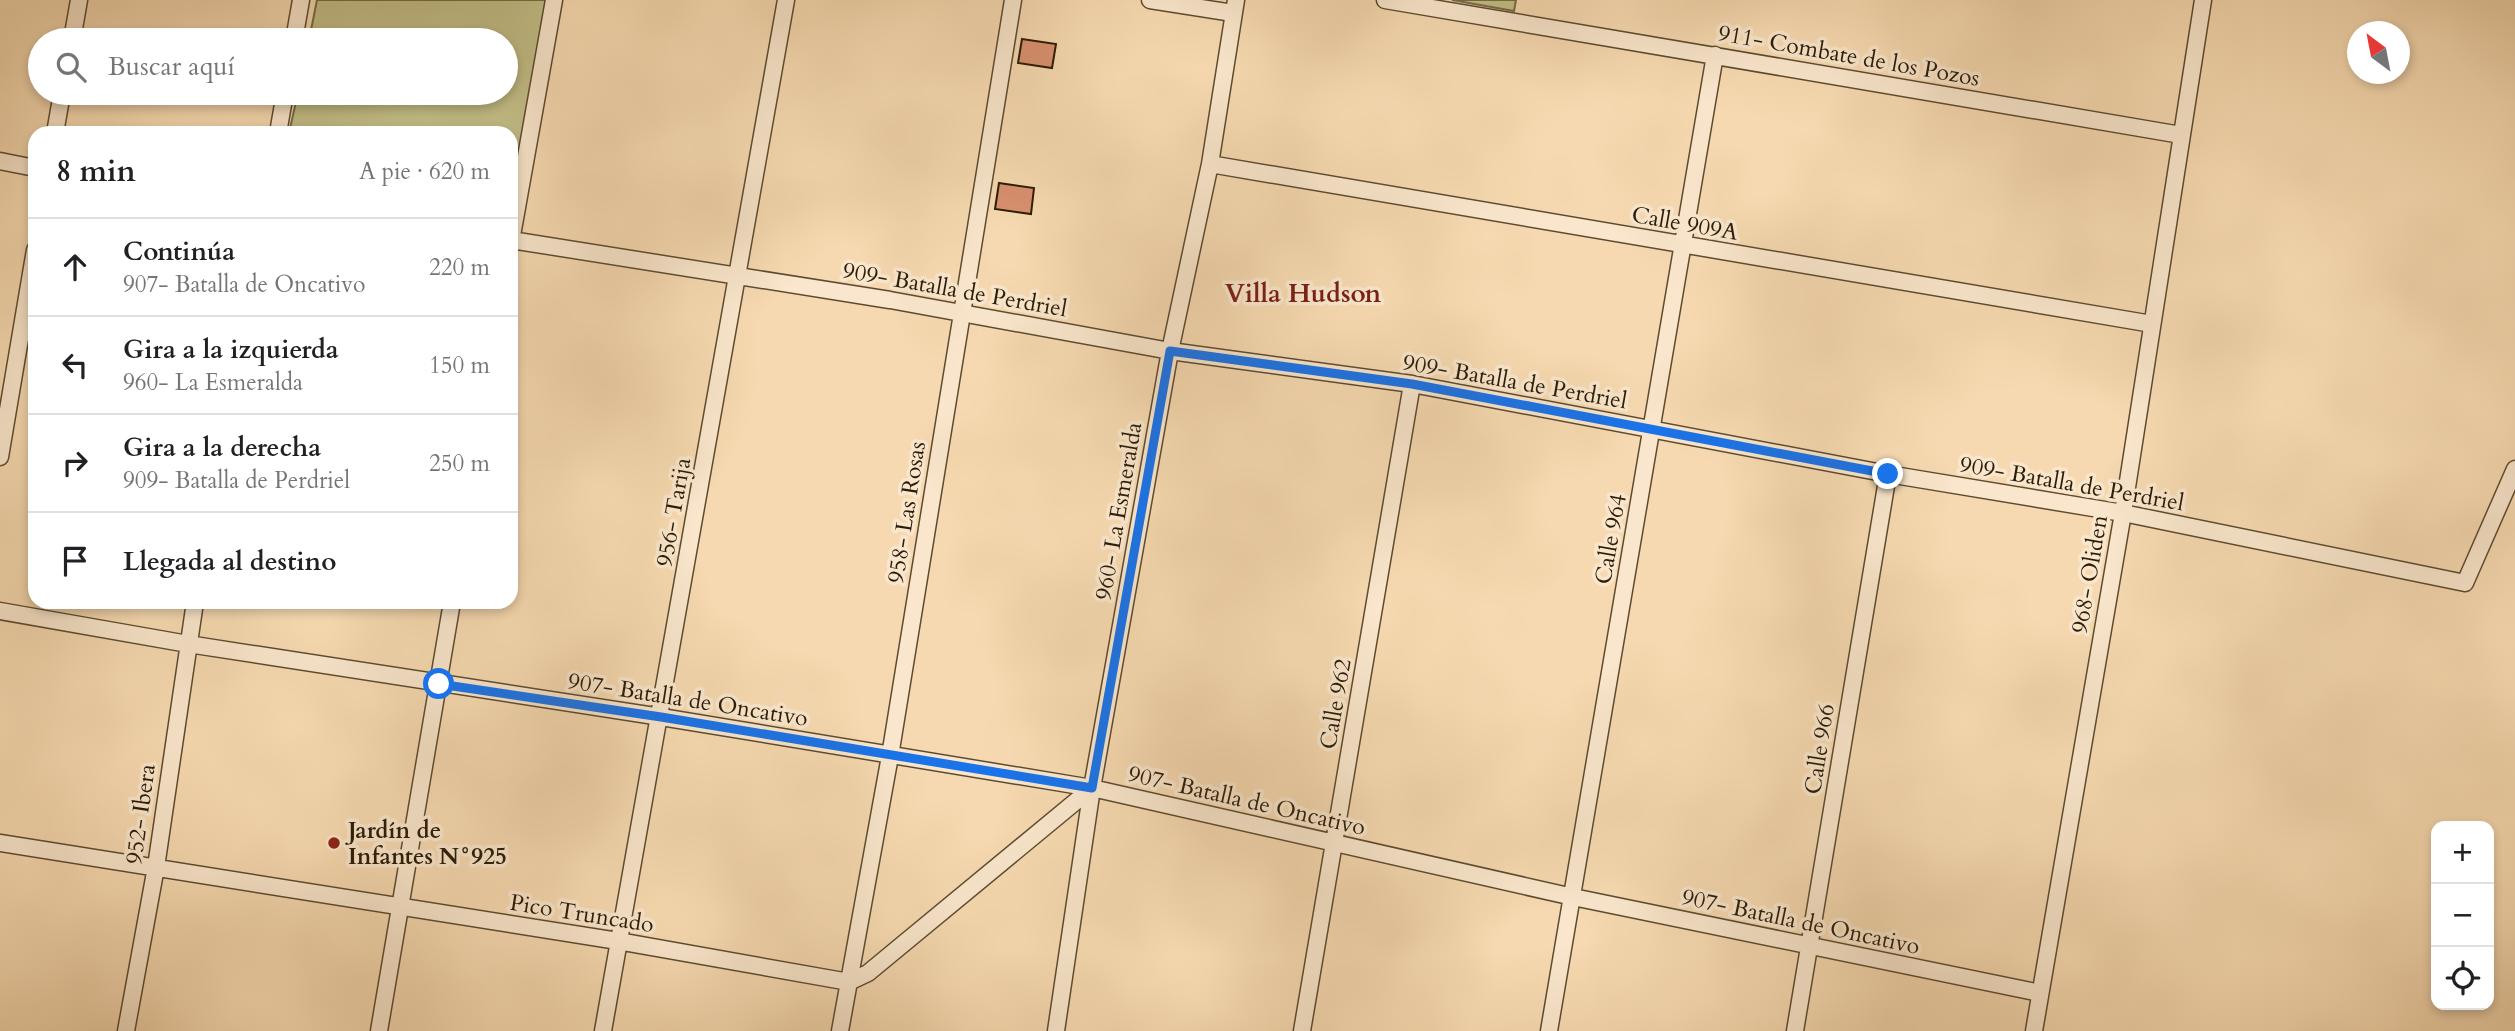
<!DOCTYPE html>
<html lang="es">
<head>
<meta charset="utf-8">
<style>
	body { margin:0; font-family:Cardo,serif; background:#f6f6f6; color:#202124 }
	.controls { position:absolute; right:21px; bottom:21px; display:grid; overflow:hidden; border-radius:14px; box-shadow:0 4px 10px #0003 }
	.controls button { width:63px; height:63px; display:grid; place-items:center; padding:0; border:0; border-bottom:2px solid #e0e0e0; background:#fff; color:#202124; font:35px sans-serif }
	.compass { position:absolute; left:2347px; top:21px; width:63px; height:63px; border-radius:50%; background:#fff; box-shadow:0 4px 10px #0003; rotate:328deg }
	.stop { position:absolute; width:21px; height:21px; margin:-16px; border:5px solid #1a73e8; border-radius:50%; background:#fff }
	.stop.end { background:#1a73e8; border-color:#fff; box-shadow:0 2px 7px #0008 }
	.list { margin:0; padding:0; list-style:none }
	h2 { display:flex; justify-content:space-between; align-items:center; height:91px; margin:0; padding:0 28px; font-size:30px }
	h2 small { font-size:23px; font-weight:400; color:#757577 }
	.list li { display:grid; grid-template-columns:46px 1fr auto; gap:21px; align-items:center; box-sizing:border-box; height:98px; padding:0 28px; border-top:2px solid #e0e0e0 }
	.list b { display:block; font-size:26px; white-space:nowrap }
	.list p { margin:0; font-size:23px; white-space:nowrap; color:#757577 }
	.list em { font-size:23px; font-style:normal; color:#757577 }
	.icon { flex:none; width:38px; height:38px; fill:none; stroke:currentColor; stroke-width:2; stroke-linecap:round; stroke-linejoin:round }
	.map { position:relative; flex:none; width:2515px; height:1031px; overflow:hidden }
	.search { position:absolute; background:#fff; box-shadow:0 4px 10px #0003; left:28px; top:28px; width:490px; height:77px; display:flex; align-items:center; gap:18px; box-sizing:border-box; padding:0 24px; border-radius:38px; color:#757577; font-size:26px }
	.panel { position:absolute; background:#fff; box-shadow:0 4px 10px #0003; left:28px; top:126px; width:490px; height:483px; border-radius:21px }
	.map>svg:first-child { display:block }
	.green { fill:#c2be87; stroke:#766d46; stroke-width:2 }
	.building { fill:#d9906f; stroke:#2a1c06; stroke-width:2 }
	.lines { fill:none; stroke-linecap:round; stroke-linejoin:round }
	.street-casing { stroke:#5d4b30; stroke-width:19 }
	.street { stroke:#f9e6cc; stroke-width:16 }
	.route { stroke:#1a73e8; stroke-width:9 }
	.poi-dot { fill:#8f2418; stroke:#f9e6cc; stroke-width:2.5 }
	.labels { text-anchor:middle; stroke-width:7; stroke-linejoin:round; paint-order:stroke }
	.street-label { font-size:23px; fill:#2a1c06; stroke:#f9e6cc }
	.poi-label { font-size:23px; font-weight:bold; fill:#2a1c06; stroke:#f9e6cc; text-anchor:start }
	.quarter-label { font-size:26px; font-weight:bold; fill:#7a1f14; stroke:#f9e6cc }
</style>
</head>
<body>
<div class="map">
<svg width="2515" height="1031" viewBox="0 0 2515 1031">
	<rect width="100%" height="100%" fill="#f6d9b0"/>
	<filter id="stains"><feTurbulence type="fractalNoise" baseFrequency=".00286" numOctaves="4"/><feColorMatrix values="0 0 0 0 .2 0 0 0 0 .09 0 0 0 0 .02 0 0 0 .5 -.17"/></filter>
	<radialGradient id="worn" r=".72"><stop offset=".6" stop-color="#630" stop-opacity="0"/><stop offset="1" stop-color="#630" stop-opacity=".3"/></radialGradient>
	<!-- green -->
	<path class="green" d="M317 0H546L511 202V133H289L298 93H506V40H309Z
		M1452 0H1516L1514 11Z"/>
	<!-- building -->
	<path class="building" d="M1022 39 1056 44 1052 68 1018 63Z
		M999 183 1034 188 1031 214 995 209Z"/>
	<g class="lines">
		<!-- street casing -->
		<g class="street-casing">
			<path id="street" d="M1150 0 1233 13
				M1385 0 2181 135
				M72 40 79 0
				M294 40 301 0
				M55 133 62 93
				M278 133 285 93
				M0 161 35 168
				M1210 164 2152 324
				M511 240 890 300 1170 351 1412 384 1888 474 2123 513 2465 583 2515 469
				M511 241 554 0
				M0 457 35 250
				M0 611 188 644 661 717 1092 788 1573 897 2040 993
				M0 843 618 941 849 982 868 973 1092 788
				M126 1031 156 867 195 602
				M379 1031 452 602
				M603 1031 786 0
				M840 1031 890 756 1013 0
				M1056 1031 1092 788 1170 351 1210 164 1236 0
				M1302 1031 1412 384
				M1549 1031 1715 55
				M1795 1031 1888 474
				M2034 1031 2123 513 2203 0"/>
		</g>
		<!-- street -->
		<use href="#street" class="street"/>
	</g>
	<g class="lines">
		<!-- route -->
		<path class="route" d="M439 684 661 717 1092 788 1170 351 1412 384 1888 474"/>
	</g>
	<!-- markers -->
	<circle class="poi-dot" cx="334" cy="843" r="7"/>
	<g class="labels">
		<!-- street labels -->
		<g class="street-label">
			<text transform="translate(1849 55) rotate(10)" y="8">911- Combate de los Pozos</text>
			<text transform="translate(1685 223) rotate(10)" y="8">Calle 909A</text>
			<text transform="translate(955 289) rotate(10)" y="8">909- Batalla de Perdriel</text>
			<text transform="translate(1515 381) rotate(10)" y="8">909- Batalla de Perdriel</text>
			<text transform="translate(2072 483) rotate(10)" y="8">909- Batalla de Perdriel</text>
			<text transform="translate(1118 511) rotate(-80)" y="8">960- La Esmeralda</text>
			<text transform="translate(673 512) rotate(-80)" y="8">956- Tarija</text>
			<text transform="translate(906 512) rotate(-81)" y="8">958- Las Rosas</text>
			<text transform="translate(1610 539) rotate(-80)" y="8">Calle 964</text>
			<text transform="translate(2089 574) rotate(-80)" y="8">968- Oliden</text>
			<text transform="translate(688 699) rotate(9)" y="8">907- Batalla de Oncativo</text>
			<text transform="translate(1335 704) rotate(-80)" y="8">Calle 962</text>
			<text transform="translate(1819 749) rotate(-81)" y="8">Calle 966</text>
			<text transform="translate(1247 800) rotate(13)" y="8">907- Batalla de Oncativo</text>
			<text transform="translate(140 814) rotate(-82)" y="8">952- Ibera</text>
			<text transform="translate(582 913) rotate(9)" y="8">Pico Truncado</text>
			<text transform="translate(1801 921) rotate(12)" y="8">907- Batalla de Oncativo</text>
		</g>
		<!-- poi labels -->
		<g class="poi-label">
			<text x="348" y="838">Jardín de<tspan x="348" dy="26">Infantes N°925</tspan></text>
		</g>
		<!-- quarter labels -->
		<g class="quarter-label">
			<text x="1303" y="302">Villa Hudson</text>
		</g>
	</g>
	<rect width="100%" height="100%" filter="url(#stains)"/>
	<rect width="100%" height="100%" fill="url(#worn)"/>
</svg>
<div class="controls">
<button>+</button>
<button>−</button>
<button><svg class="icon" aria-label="locate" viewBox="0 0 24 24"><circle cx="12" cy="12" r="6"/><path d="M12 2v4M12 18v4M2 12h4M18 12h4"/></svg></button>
</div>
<svg class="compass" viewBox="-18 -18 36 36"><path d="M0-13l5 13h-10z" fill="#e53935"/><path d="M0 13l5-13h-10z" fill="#757577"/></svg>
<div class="stop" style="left:439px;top:684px"></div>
<div class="stop end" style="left:1888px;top:474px"></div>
<div class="search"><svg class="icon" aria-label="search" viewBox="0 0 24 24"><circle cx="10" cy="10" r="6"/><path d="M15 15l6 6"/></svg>Buscar aquí</div>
<section class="panel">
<h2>8 min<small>A pie · 620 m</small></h2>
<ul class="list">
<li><svg class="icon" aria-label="ahead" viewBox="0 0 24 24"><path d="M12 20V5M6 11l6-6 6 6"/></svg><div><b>Continúa</b><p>907- Batalla de Oncativo</p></div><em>220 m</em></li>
<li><svg class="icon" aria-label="left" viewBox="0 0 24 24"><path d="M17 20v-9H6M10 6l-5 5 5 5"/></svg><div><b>Gira a la izquierda</b><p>960- La Esmeralda</p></div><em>150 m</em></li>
<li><svg class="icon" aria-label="right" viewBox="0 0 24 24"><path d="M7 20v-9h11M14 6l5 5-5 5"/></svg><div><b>Gira a la derecha</b><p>909- Batalla de Perdriel</p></div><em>250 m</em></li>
<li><svg class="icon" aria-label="arrive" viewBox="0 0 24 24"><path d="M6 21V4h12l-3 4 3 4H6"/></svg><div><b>Llegada al destino</b></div></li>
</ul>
</section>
</div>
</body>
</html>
